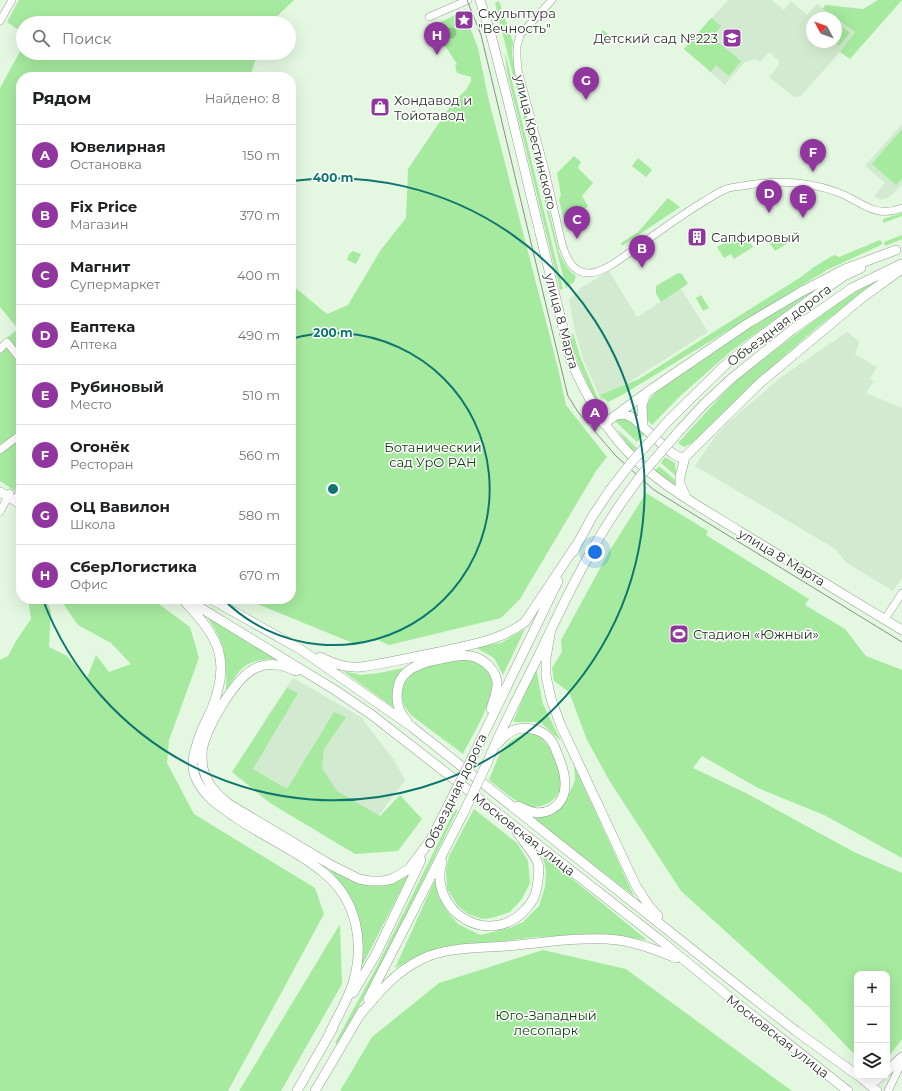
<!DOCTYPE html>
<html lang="ru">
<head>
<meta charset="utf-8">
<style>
	body { margin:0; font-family:Montserrat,sans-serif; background:#f2f2f2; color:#202124 }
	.controls { position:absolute; right:12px; bottom:12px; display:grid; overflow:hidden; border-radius:8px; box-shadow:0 4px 16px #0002 }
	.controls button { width:36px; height:36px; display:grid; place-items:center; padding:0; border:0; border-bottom:1px solid #e0e0e0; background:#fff; color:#202124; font:20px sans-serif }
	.compass { position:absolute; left:806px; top:12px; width:36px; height:36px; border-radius:50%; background:#fff; box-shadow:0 4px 16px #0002; rotate:311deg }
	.you { position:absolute; left:595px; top:552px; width:14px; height:14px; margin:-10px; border:3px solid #fff; border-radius:50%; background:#1a73e8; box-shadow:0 0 0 6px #1a73e833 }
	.badge { display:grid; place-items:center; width:26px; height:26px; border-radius:50%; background:#91359f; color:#fff; font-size:13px; font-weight:700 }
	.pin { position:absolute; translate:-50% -33px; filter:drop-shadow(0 1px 2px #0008) }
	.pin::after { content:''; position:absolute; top:21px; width:14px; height:12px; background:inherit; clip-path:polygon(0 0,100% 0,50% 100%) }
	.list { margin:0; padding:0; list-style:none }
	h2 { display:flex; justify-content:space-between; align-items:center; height:52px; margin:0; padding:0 16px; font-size:17px }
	h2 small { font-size:13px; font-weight:400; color:#757577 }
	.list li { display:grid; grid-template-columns:26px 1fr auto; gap:12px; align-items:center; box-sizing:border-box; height:60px; padding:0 16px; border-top:1px solid #e0e0e0 }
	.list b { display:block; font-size:15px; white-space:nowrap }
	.list p { margin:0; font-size:13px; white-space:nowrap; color:#757577 }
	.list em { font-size:13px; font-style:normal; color:#757577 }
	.icon { flex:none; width:22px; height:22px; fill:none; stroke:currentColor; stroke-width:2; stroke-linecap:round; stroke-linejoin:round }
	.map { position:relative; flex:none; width:902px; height:1091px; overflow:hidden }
	.search { position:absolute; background:#fff; box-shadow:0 4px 16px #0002; left:16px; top:16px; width:280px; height:44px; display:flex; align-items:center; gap:10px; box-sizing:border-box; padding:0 14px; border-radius:22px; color:#757577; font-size:15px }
	.panel { position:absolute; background:#fff; box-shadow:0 4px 16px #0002; left:16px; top:72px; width:280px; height:532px; border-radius:16px }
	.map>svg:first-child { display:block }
	.built { fill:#d2eacf }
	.green { fill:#a6ea9f }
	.water { fill:#85cc7f }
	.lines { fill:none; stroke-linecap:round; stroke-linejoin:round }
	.minor-casing { stroke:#90a38e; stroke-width:8 }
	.major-casing { stroke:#90a38e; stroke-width:10 }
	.minor { stroke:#fff; stroke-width:7 }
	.major { stroke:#fff; stroke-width:9 }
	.tram { stroke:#869384; stroke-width:1 }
	.major-bridge-casing { stroke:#90a38e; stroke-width:10; stroke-linecap:butt }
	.major-bridge { stroke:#fff; stroke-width:9 }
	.ring { fill:none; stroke:#0f766e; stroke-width:2 }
	.labels { text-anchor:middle; stroke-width:3; stroke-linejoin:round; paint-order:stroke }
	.poi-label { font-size:13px; fill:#2b322a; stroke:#fff; text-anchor:start }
	.street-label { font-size:13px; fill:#2b322a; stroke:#fff }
	.park-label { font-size:13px; fill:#0a3c08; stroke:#fff }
	.centre { fill:#0f766e; stroke:#fff; stroke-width:2 }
	.ring-label { font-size:12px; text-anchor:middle; font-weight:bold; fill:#0f766e; stroke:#fff; stroke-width:3; stroke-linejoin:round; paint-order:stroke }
</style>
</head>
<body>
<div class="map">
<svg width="902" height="1091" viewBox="0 0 902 1091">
	<rect width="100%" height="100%" fill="#e4f8e1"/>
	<!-- built -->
	<path class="built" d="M728 0H772L784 10 791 1 807 15 817 4 836 18H812V42H836V18L855 32 840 52 801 96 794 97 769 77 778 66 779 61 769 52 760 62 755 59 745 62 725 85 684 49Z
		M902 124V185L889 197 881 200 874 196 885 183 865 166Z
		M609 271 637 317 681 289 708 332 601 400 583 359 575 331 569 300 582 287Z
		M847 332 860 342 855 354 877 367 870 379 874 381 866 393 902 408V578L893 591 847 563 834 548 695 466 716 435 730 421 781 377Z
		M293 678 361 717 394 760 405 780 356 847 234 771 268 715Z"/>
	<!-- green -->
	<path class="green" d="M19 0H294L270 23H23V33L7 22Z
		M878 0H902L850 59 840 52 855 32 823 9 825 5 863 9Z
		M499 1 513 42 512 54 514 67 559 252C563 261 567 270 576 276L574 282 566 288 495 3Z
		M464 11 468 23V22L478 48 488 97 558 368 566 405 607 457 596 471 520 599 501 618 389 645 378 640 355 644 260 605 248 599H291V284L327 314 348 305 380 251 406 218 408 169 453 102 466 90 471 81V77L457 73 455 65 457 64 432 26Z
		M711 18 721 26 712 37 741 61 729 76 716 65 711 72 684 49Z
		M836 21 850 33 839 46 833 42H836Z
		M603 30 610 36 605 42 598 35Z
		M23 46V53H251L256 58 250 77H21V493L17 492 0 481V343L18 329 0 307V88Z
		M505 52 563 289 560 290 507 72Z
		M902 129V178L896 185 872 164Z
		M574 156 581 162 578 168 593 183 582 196 588 206 568 226 563 217 559 200 561 195 557 173Z
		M638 158 652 170 646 177 632 166Z
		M668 198 680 207 622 246 621 243 638 232Z
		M902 213V216L883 223V219Z
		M743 231 753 247 734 259 731 254 724 258 717 247Z
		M782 233 788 243 775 251 769 242Z
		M902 235V239L885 246 884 242Z
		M880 240 883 244 827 270 622 395 608 402 600 395 639 379 801 277 814 267 832 256 835 255 839 257Z
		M353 251 361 254 356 264 347 260 349 254Z
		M678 273 682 274 688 284 661 302 656 294V286Z
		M883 277 815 329 761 376 694 442 684 447 678 443 720 397 743 374 843 299Z
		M820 286 730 352 678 398 652 425C637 412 649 399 659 389L769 314Z
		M701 295 709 308 703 311 696 298Z
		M573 333 581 359 599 401 597 403C586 381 576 360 569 337Z
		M625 417 645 433 637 442 615 421Z
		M616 428 637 448 633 452Z
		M665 457 675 463 676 476 661 463Z
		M659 466 675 480 678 488 654 472Z
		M646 493 708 531 706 535 809 599 805 605 845 629 866 656 902 670V858L824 815 758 788 702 756 693 768 746 793 854 852 902 873V1039L887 1059V974H857V1057L810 1008 681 891 609 780 587 740 569 692 554 681 552 668 562 652 561 640 610 550Z
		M28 599H46L51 612 49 647 67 656 87 678 96 655 109 672 131 664 111 643 78 625 60 599H152L190 627 199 658 169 740 167 763 194 814 315 888 324 914 228 1091H0V660L8 656 16 641 31 619Z
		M207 617 276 659C245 660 241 666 226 692 227 659 226 644 207 617Z
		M525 629 503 675 494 658 475 647 501 643Z
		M463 658C470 660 478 660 484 665 508 682 472 735 463 754L412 716 404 706 401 692 404 682 409 674 421 667Z
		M403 668 395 686 394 708 343 671 361 675 379 673Z
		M536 668 543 704 561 741 540 722H513Z
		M287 688 298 693 253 769 287 789 334 712 346 717 324 749 322 768 337 791 380 816 400 795 422 819 398 851 355 854 270 803 232 772Z
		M526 733C530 734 535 733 538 735 550 743 564 773 561 787 558 801 540 810 527 806 513 801 500 788 489 780 499 756 500 743 526 733Z
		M574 765 634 896 534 819 551 813 567 799 575 780Z
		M457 809V811L384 961 338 1044 335 1043 377 966 453 813Z
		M474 809 517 843 528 861 530 883 522 899 510 912 492 918 482 919 468 914 458 906 447 889 446 870 449 856Z
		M542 854 647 940 612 935 536 937 458 947 425 955 395 968 435 880 439 897 447 911 458 924 480 935 510 928 523 922 539 906 545 887 546 870Z
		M327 867C345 877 365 890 386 884 393 882 401 877 409 874L361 968C366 920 356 904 327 867Z
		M340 924 342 984 281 1091H239Z
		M543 950 626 969 792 1091H340L372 1037 439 983Z"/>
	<!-- water -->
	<path class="water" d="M445.5 33a5.5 5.5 0 1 1 11 0a5.5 5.5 0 1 1-11 0Z"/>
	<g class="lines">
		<!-- minor casing -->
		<g class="minor-casing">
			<path id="minor" d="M552 0 520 35 517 46V57L518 70 545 170 562 244C566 257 572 273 588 273 603 274 624 256 636 248 658 232 680 216 703 202 710 198 717 193 724 190 730 187 736 187 742 186 774 180 806 181 837 192 862 201 873 219 902 208
				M429 17 468 0
				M0 21 12 0
				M0 349 7 342 21 360
				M0 450 21 434
				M17 497 19 494 21 495
				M0 512 10 493
				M885 619 902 593
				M888 1091 902 1062"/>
		</g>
		<!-- major casing -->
		<g class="major-casing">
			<path id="major" d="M480 0 491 35 507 97 571 361C585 393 601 423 626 450 655 482 702 508 739 531 793 564 848 597 902 630
				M616 415 625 414 633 418 672 453 679 457H685
				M669 420 724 366 757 339 819 293 844 276 861 268
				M604 424 646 393 747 324 801 292 845 269 896 250
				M643 426 642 405 646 393
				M680 430 704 404 732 378 793 329 852 288 901 264
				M0 492 21 504
				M686 497 680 484V477L685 457 760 383 863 297 902 269
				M573 552 592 517 610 490
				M186 599 335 690 372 715 660 940 728 996 848 1091
				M211 599 300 649 412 727 752 997 796 1031 857 1075
				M186 603C219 637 231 661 212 708 207 720 200 731 197 744 193 755 191 765 195 776 202 795 219 806 235 817 263 837 297 850 324 873 357 900 365 943 353 983 348 999 338 1016 330 1032
				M551 629 546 658V676L551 699 561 726 636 886 649 906 658 916
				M320 657C335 664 345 668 361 667 388 663 413 657 439 652 469 645 500 641 525 622L575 547
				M296 671C284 665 271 662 258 667 236 675 204 730 202 752 202 757 202 763 203 768 207 784 216 794 229 804L331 865 359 879 370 881H383L392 879 409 869 432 838
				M407 721C405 718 402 715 400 711 395 700 396 680 407 672 416 664 429 661 441 659 450 657 461 654 471 656 483 658 496 670 497 682 498 691 493 701 491 709
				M497 744C502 739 507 733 514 730 524 726 538 729 546 735 551 739 555 747 557 753 565 771 572 797 552 809 540 816 529 812 518 806
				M475 752 558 581
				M487 763C502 727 520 693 537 659 563 604 589 549 624 499
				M429 843 449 804
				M442 862C428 911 488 948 524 911 531 904 536 896 537 887 538 880 540 870 538 863 533 852 524 842 517 832
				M353 993 376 954 421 860
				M368 999 464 812
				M359 1016C378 993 395 972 422 959 445 947 480 948 506 946 542 943 582 936 618 940 639 943 657 950 676 958
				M887 1071 902 1057
				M859 1076 877 1091
				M870 1085 881 1076
				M297 1091 333 1028
				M315 1091 362 1011"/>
		</g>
		<!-- minor -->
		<use href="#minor" class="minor"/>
		<!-- major -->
		<use href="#major" class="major"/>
		<!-- tram -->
		<path class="tram" d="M467 0 481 35 565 384 568 396 578 412 616 456 654 490 902 642"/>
		<!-- major-bridge casing -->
		<g class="major-bridge-casing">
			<path id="major-bridge" d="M610 490 630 464 669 420
				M624 499 642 474 680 430
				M449 804 475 752
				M464 812 487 763"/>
		</g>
		<!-- major-bridge -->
		<use href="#major-bridge" class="major-bridge"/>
	</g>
	<!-- distance rings -->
	<g class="ring">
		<path d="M291 339A156 156 0 1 1 223 599"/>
		<path d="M292 181A311 311 0 1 1 43 600"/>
	</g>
	<!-- icons -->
	<defs>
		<g id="sight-square" transform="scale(1)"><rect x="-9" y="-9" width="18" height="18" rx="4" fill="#91359f" stroke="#fff"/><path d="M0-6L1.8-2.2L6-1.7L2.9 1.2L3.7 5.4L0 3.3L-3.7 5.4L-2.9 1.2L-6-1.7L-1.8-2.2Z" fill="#fff"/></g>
		<g id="school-square" transform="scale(1)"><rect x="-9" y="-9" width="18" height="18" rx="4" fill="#91359f" stroke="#fff"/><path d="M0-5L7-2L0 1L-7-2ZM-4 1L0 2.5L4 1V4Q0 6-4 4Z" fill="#fff"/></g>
		<g id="shop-square" transform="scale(1)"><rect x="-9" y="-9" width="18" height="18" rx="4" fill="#91359f" stroke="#fff"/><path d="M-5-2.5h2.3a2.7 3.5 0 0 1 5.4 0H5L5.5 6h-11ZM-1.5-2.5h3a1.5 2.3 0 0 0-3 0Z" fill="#fff"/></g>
		<g id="building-square" transform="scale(1)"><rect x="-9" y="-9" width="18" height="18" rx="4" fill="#91359f" stroke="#fff"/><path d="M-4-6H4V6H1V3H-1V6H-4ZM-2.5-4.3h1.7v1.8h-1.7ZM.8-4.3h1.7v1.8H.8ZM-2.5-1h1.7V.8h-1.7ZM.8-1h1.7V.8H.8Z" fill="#fff"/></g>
		<g id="stadium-square" transform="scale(1)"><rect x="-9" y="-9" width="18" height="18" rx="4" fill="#91359f" stroke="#fff"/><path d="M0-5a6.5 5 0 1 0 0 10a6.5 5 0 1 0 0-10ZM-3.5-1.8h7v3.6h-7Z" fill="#fff"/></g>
	</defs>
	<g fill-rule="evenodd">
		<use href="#sight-square" x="464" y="20"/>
		<use href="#school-square" x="732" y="38"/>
		<use href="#shop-square" x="380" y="107"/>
		<use href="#building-square" x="697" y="237"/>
		<use href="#stadium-square" x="679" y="634"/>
	</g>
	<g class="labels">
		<!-- poi labels -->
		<g class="poi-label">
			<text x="478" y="18">Скульптура<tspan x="478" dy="15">"Вечность"</tspan></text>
			<text x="718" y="43" text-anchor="end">Детский сад №223</text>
			<text x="394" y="105">Хондавод и<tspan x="394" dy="15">Тойотавод</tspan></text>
			<text x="711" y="242">Сапфировый</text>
			<text x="693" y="639">Стадион «Южный»</text>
		</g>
		<!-- street labels -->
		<g class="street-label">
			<text transform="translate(536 142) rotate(76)" y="5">улица Крестинского</text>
			<text transform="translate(562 321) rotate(75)" y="5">улица 8 Марта</text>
			<text transform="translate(779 325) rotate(-37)" y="5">Объездная дорога</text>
			<text transform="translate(782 557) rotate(31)" y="5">улица 8 Марта</text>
			<text transform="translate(455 791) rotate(-64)" y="5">Объездная дорога</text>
			<text transform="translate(524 834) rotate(38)" y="5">Московская улица</text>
			<text transform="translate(778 1036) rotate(38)" y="5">Московская улица</text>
		</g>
		<!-- park labels -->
		<g class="park-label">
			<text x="433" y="452">Ботанический<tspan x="433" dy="15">сад УрО РАН</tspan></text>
			<text x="546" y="1020">Юго-Западный<tspan x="546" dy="15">лесопарк</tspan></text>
		</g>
	</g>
	<circle cx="333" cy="489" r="6" class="centre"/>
	<g class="ring-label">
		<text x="333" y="182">400 m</text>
		<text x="333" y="337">200 m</text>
	</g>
</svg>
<div class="controls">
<button>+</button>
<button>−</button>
<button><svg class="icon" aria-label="layers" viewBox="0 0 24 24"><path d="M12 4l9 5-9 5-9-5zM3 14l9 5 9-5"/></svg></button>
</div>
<svg class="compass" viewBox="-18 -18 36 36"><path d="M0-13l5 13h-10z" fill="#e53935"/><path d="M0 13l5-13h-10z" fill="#757577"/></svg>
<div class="you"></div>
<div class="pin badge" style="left:595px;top:432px">A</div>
<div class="pin badge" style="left:642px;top:268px">B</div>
<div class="pin badge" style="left:577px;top:239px">C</div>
<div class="pin badge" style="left:769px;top:213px">D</div>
<div class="pin badge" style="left:803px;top:218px">E</div>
<div class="pin badge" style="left:813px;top:172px">F</div>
<div class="pin badge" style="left:586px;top:100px">G</div>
<div class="pin badge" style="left:437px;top:55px">H</div>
<div class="search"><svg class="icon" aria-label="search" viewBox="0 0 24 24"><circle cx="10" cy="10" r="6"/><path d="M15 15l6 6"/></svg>Поиск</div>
<section class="panel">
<h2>Рядом<small>Найдено: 8</small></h2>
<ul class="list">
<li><span class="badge">A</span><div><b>Ювелирная</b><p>Остановка</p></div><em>150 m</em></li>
<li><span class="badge">B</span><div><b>Fix Price</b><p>Магазин</p></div><em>370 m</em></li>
<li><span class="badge">C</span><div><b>Магнит</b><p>Супермаркет</p></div><em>400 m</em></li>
<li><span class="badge">D</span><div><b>Еаптека</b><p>Аптека</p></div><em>490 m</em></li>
<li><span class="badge">E</span><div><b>Рубиновый</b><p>Место</p></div><em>510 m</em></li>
<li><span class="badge">F</span><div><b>Огонёк</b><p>Ресторан</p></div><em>560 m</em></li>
<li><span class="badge">G</span><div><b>ОЦ Вавилон</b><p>Школа</p></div><em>580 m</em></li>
<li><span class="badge">H</span><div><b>СберЛогистика</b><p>Офис</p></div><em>670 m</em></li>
</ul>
</section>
</div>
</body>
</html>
